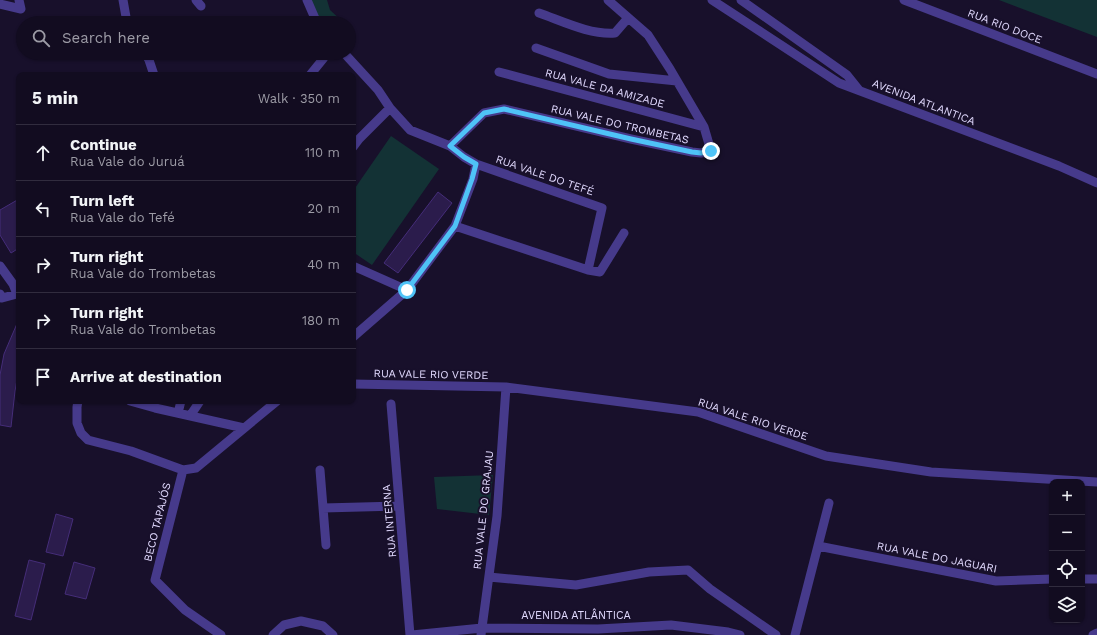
<!DOCTYPE html>
<html lang="en">
<head>
<meta charset="utf-8">
<style>
	body { margin:0; font-family:"Work Sans",sans-serif; background:#1f1a2d; color:#f1f3f6 }
	.controls { position:absolute; right:12px; bottom:12px; display:grid; overflow:hidden; border-radius:8px; box-shadow:0 1px 3px #0004 }
	.controls button { width:36px; height:36px; display:grid; place-items:center; padding:0; border:0; border-bottom:1px solid #312c3e; background:#120c20; color:#f1f3f6; font:20px sans-serif }
	.stop { position:absolute; width:12px; height:12px; margin:-9px; border:3px solid #4fc3f7; border-radius:50%; background:#fff }
	.stop.end { background:#4fc3f7; border-color:#fff; box-shadow:0 1px 4px #0008 }
	.list { margin:0; padding:0; list-style:none }
	h2 { display:flex; justify-content:space-between; align-items:center; height:52px; margin:0; padding:0 16px; font-size:17px }
	h2 small { font-size:13px; font-weight:400; color:#9c9ba5 }
	.list li { display:grid; grid-template-columns:26px 1fr auto; gap:12px; align-items:center; box-sizing:border-box; height:56px; padding:0 16px; border-top:1px solid #312c3e }
	.list b { display:block; font-size:15px; white-space:nowrap }
	.list p { margin:0; font-size:13px; white-space:nowrap; color:#9c9ba5 }
	.list em { font-size:13px; font-style:normal; color:#9c9ba5 }
	.icon { flex:none; width:22px; height:22px; fill:none; stroke:currentColor; stroke-width:2; stroke-linecap:round; stroke-linejoin:round }
	.map { position:relative; flex:none; width:1097px; height:635px; overflow:hidden }
	.search { position:absolute; background:#120c20; box-shadow:0 1px 3px #0004; left:16px; top:16px; width:340px; height:44px; display:flex; align-items:center; gap:10px; box-sizing:border-box; padding:0 14px; border-radius:22px; color:#9c9ba5; font-size:15px }
	.panel { position:absolute; background:#120c20; box-shadow:0 1px 3px #0004; left:16px; top:72px; width:340px; height:332px; border-radius:8px }
	.map>svg:first-child { display:block }
	.green { fill:#133235 }
	.building { fill:#2b1c4c; stroke:#452d79 }
	.lines { fill:none; stroke-linecap:round; stroke-linejoin:round }
	.minor { stroke:#463a8b; stroke-width:9 }
	.route { stroke:#4fc3f7; stroke-width:5 }
	.labels { text-anchor:middle; stroke-width:4; stroke-linejoin:round; paint-order:stroke }
	.street-label { font-size:11px; fill:#e2daff; stroke:#18102b }
</style>
</head>
<body>
<div class="map">
<svg width="1097" height="635" viewBox="0 0 1097 635">
	<rect width="100%" height="100%" fill="#18102b"/>
	<!-- green -->
	<path class="green" d="M308 0H327L330 10 344 23H319Z
		M999 0H1097V37Z
		M391 136 439 169 372 265 353 252V191Z
		M493 475 489 515 437 509 434 477Z"/>
	<!-- building -->
	<path class="building" d="M438 192 452 203 398 273 384 263Z
		M19 199V248L11 253 0 235V210Z
		M19 319V368L15 391 11 427 0 425V375L4 354Z
		M56 514 73 519 63 556 46 552Z
		M29 560 45 564 31 620 15 616Z
		M74 562 95 568 86 599 65 594Z"/>
	<g class="lines">
		<!-- minor -->
		<path class="minor" d="M123 0 126 17 128 23
			M196 0 201 6
			M307 0 317 23
			M712 0 839 83 1059 166 1097 183
			M741 0 847 75 859 90
			M904 0 1097 74
			M0 4 21 9 19 0
			M539 13C562 21 590 35 615 33L628 18
			M536 48 609 74 677 81
			M145 53 149 60 154 75
			M344 53 378 90 390 108 410 130 450 146 464 157 476 164 602 208 588 270
			M499 72 704 127
			M310 75 323 59 327 53
			M450 146 484 113 504 109 631 139 692 152 701 153 711 151 704 127 670 69 648 35 608 0
			M353 147 359 139 390 108
			M455 226 588 270 600 272 624 233
			M0 266 13 284 17 294 2 298 0 294
			M353 266 407 290
			M353 337 407 290 455 226 473 179 476 164
			M353 384 506 387 698 412 826 456 931 472 1097 482
			M78 401 77 407V423L81 433 88 440 131 451 183 470 196 468 277 401
			M130 401 155 408 244 428
			M391 404 410 635
			M178 413 181 401
			M190 416 200 401
			M183 470 155 580 185 610 221 635
			M320 470 326 545
			M323 508 399 506
			M818 546 996 581 1052 579
			M489 577 576 585 649 572 688 570 710 589 776 635
			M1082 579H1097
			M273 635 284 625 301 621 323 626 333 635
			M412 635 482 628 598 629 671 625 728 632 740 635
			M481 635 497 516 506 387
			M795 635 829 503
			M1093 635 1097 633"/>
	</g>
	<g class="lines">
		<!-- route -->
		<path class="route" d="M407 290 455 226 472 179 476 164 464 157 450 146 484 113 504 109 631 139 692 152 701 153 711 151"/>
	</g>
	<g class="labels">
		<!-- street labels -->
		<g class="street-label">
			<text transform="translate(1005 26) rotate(21)" y="4">RUA RIO DOCE</text>
			<text transform="translate(605 88) rotate(15)" y="4">RUA VALE DA AMIZADE</text>
			<text transform="translate(924 102) rotate(21)" y="4">AVENIDA ATLANTICA</text>
			<text transform="translate(620 124) rotate(13)" y="4">RUA VALE DO TROMBETAS</text>
			<text transform="translate(545 175) rotate(19)" y="4">RUA VALE DO TEFÉ</text>
			<text transform="translate(431 374) rotate(1)" y="4">RUA VALE RIO VERDE</text>
			<text transform="translate(753 419) rotate(18)" y="4">RUA VALE RIO VERDE</text>
			<text transform="translate(483 510) rotate(-84)" y="4">RUA VALE DO GRAJAU</text>
			<text transform="translate(389 521) rotate(-95)" y="4">RUA INTERNA</text>
			<text transform="translate(157 522) rotate(-76)" y="4">BECO TAPAJÓS</text>
			<text transform="translate(937 557) rotate(11)" y="4">RUA VALE DO JAGUARI</text>
			<text x="576" y="619">AVENIDA ATLÂNTICA</text>
		</g>
	</g>
</svg>
<div class="controls">
<button>+</button>
<button>−</button>
<button><svg class="icon" aria-label="locate" viewBox="0 0 24 24"><circle cx="12" cy="12" r="6"/><path d="M12 2v4M12 18v4M2 12h4M18 12h4"/></svg></button>
<button><svg class="icon" aria-label="layers" viewBox="0 0 24 24"><path d="M12 4l9 5-9 5-9-5zM3 14l9 5 9-5"/></svg></button>
</div>
<div class="stop" style="left:407px;top:290px"></div>
<div class="stop end" style="left:711px;top:151px"></div>
<div class="search"><svg class="icon" aria-label="search" viewBox="0 0 24 24"><circle cx="10" cy="10" r="6"/><path d="M15 15l6 6"/></svg>Search here</div>
<section class="panel">
<h2>5 min<small>Walk · 350 m</small></h2>
<ul class="list">
<li><svg class="icon" aria-label="ahead" viewBox="0 0 24 24"><path d="M12 20V5M6 11l6-6 6 6"/></svg><div><b>Continue</b><p>Rua Vale do Juruá</p></div><em>110 m</em></li>
<li><svg class="icon" aria-label="left" viewBox="0 0 24 24"><path d="M17 20v-9H6M10 6l-5 5 5 5"/></svg><div><b>Turn left</b><p>Rua Vale do Tefé</p></div><em>20 m</em></li>
<li><svg class="icon" aria-label="right" viewBox="0 0 24 24"><path d="M7 20v-9h11M14 6l5 5-5 5"/></svg><div><b>Turn right</b><p>Rua Vale do Trombetas</p></div><em>40 m</em></li>
<li><svg class="icon" aria-label="right" viewBox="0 0 24 24"><path d="M7 20v-9h11M14 6l5 5-5 5"/></svg><div><b>Turn right</b><p>Rua Vale do Trombetas</p></div><em>180 m</em></li>
<li><svg class="icon" aria-label="arrive" viewBox="0 0 24 24"><path d="M6 21V4h12l-3 4 3 4H6"/></svg><div><b>Arrive at destination</b></div></li>
</ul>
</section>
</div>
</body>
</html>
